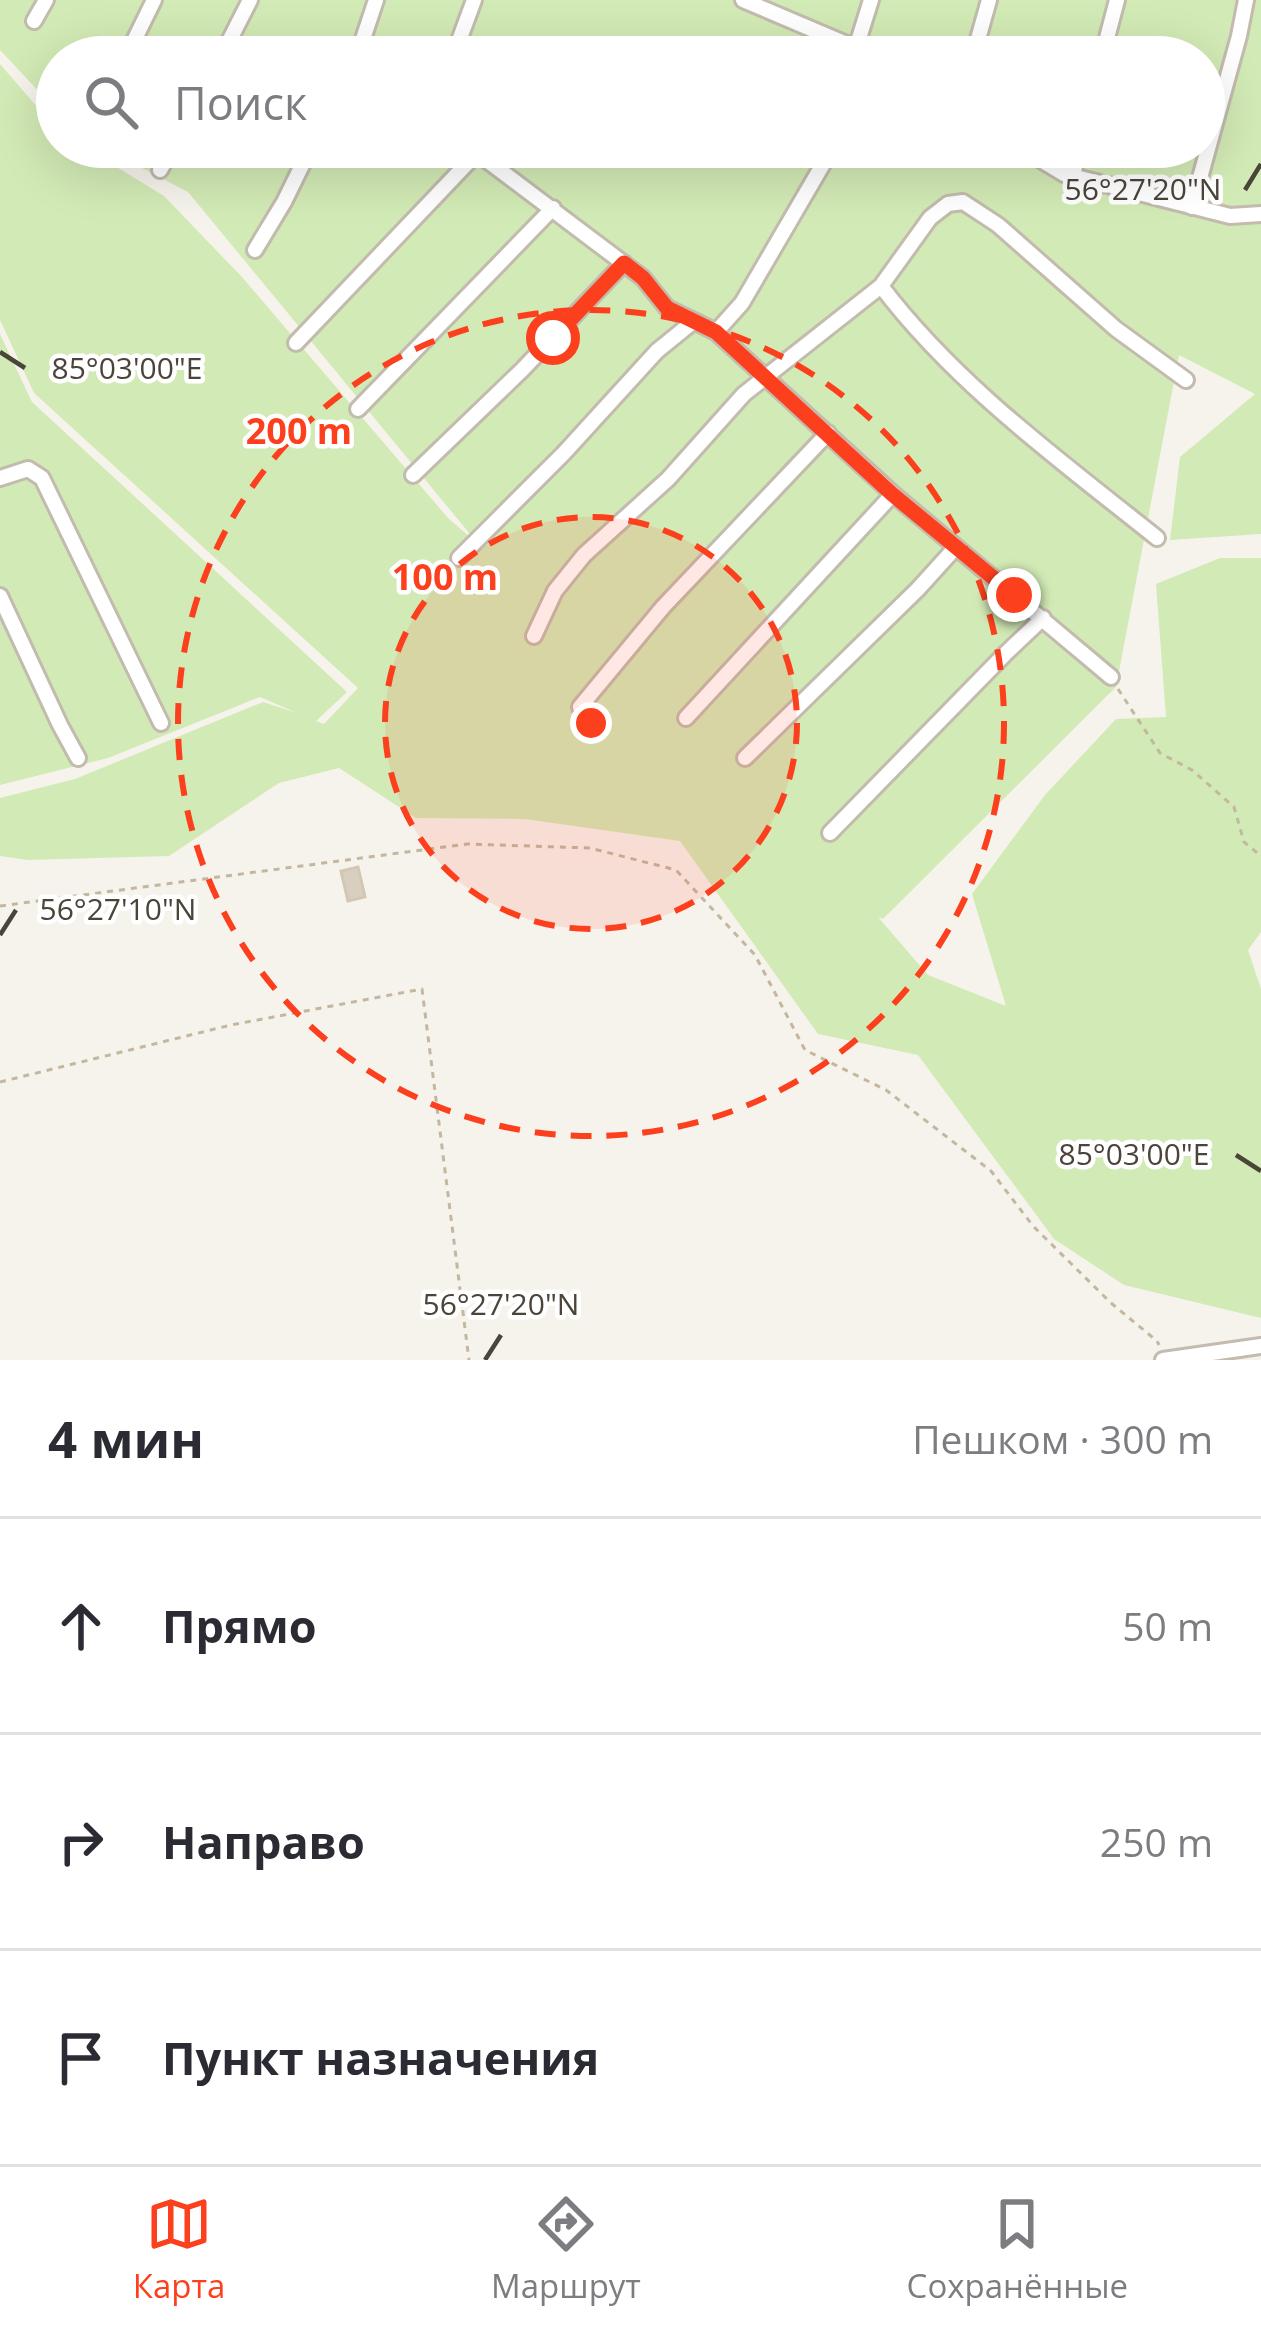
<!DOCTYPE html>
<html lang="ru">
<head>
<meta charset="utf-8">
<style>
	body { margin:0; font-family:"Open Sans",sans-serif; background:#f2f2f3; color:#2b2b33 }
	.stop { position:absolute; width:36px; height:36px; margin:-27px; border:9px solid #fc3f1d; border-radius:50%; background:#fff }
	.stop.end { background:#fc3f1d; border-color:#fff; box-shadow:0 3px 12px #0008 }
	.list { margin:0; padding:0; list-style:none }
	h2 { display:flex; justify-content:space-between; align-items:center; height:156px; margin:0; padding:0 48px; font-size:51px }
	h2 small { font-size:39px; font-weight:400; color:#7c7c81 }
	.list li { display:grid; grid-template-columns:78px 1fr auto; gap:36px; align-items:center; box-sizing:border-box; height:216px; padding:0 48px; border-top:3px solid #e1e1e2 }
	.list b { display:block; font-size:45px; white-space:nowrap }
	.list em { font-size:39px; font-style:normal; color:#7c7c81 }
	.icon { flex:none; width:66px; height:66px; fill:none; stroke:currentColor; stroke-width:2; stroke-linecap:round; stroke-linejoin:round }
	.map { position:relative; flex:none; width:1261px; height:1360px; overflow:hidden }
	.search { position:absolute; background:#fff; box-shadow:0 12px 48px #0002; left:36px; right:36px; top:36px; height:132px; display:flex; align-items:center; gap:30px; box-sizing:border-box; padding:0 42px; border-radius:66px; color:#7c7c81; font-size:45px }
	.sheet { height:804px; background:#fff }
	nav { display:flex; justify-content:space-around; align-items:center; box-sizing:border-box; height:168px; border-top:3px solid #e1e1e2; background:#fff; font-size:33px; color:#7c7c81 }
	nav a { display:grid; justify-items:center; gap:6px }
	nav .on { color:#fc3f1d }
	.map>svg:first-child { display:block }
	.green { fill:#d2eab5 }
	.building { fill:#d8cfc1; stroke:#d3c7b4; stroke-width:3 }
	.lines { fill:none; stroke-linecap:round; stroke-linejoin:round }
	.minor-casing { stroke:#c2bbae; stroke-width:20 }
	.path { stroke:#c4b79f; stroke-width:3; stroke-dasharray:6 6; stroke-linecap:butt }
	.minor { stroke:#fff; stroke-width:14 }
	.route { stroke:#fc3f1d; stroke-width:15 }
	.ticks { fill:none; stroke:#4b4439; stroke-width:4.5 }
	.ring { fill:none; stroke:#fc3f1d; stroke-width:6; stroke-dasharray:21 15 }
	.ticks-label { font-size:30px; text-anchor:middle; fill:#4b4439; stroke:#fff; stroke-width:9; stroke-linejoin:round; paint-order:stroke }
	.centre { fill:#fc3f1d; stroke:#fff; stroke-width:6 }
	.ring-label { font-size:36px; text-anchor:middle; font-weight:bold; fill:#fc3f1d; stroke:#fff; stroke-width:9; stroke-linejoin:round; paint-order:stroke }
</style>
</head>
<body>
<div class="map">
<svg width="1261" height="1360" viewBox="0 0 1261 1360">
	<rect width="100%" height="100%" fill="#f6f3ec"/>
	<!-- green -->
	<path class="green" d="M0 0H1261V534L1170 540 1180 457 1255 394 1179 355 1116 687 883 919 878 917 928 975 1006 1006 972 894 1045 795 1116 719 1166 717 1156 584 1220 558H1261V932L1248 950 1261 989V1318L1124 1285 1054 1239 918 1055 818 1034 680 841 525 819 416 818 339 768 279 783 169 856 28 860 0 856V798L75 779 263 702 297 713 260 697 108 758 0 785V334L32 402 347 692 316 721 324 724 358 688 34 393 0 320V64L57 130V147H84L164 196 242 277 448 518 479 545 188 192 102 147H1204V57H57V111L0 50Z"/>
	<!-- building -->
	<path class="building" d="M358 867 365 897 348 901 341 871Z"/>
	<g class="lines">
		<!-- minor casing -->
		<g class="minor-casing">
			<path id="minor" d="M743 0 856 48 870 57
				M34 21 46 0
				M460 38 474 0
				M856 48 871 0
				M126 57 154 0
				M221 57 250 0
				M357 57 376 0
				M973 57 989 0
				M1102 57 1117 0
				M1019 147 1064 174 1230 216 1261 214
				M160 170 173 147
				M1073 176 1079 147
				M1192 207 1239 36 1246 0
				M255 250 284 202 311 147
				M881 286C956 385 1061 461 1157 538
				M716 332 742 303 833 147
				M296 343 477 153 643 278 667 308 694 321
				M358 409 553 208
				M413 475 522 370 624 263
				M0 478 28 469 42 478 161 723
				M459 558 564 453 657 351 694 321 716 332 893 494 1111 677
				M0 596 60 725 78 758
				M534 636 555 591 584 555 668 479 744 394 881 286 930 218 948 204 963 202 998 225 1116 329 1186 380
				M580 707 663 607 828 433
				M686 718 893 494
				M745 758 918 589 956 547
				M830 833 1005 654 1043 618
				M1163 1360 1261 1346"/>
		</g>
		<!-- path -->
		<path class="path" d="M1118 689 1160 753 1192 770 1234 807 1244 842 1261 856
			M0 906 467 844 590 848 676 870 755 955 805 1050 886 1090 991 1171 1033 1226 1111 1303 1157 1341 1159 1345
			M0 1082 231 1025 422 989 469 1360"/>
		<!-- minor -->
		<use href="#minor" class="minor"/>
	</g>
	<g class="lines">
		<!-- route -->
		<path class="route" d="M553 338 624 263 643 278 667 308 716 332 892 494 1014 595"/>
	</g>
	<!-- ticks -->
	<path class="ticks" d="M1245 190 1261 164M0 352 25 368M0 935 16 910M1236 1155 1261 1171M485 1360 501 1335"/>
	<!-- distance rings -->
	<circle cx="591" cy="723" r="206" fill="#fc3f1d" fill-opacity=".12"/>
	<g class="ring">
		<circle cx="591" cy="723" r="206"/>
		<circle cx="591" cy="723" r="413"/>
	</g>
	<g class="ticks-label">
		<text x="1143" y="200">56°27'20"N</text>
		<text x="127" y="379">85°03'00"E</text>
		<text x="118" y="920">56°27'10"N</text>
		<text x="1134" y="1165">85°03'00"E</text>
		<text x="501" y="1315">56°27'20"N</text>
	</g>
	<circle cx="591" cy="723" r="18" class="centre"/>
	<g class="ring-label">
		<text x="299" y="444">200 m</text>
		<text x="445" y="590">100 m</text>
	</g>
</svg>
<div class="stop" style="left:553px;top:338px"></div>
<div class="stop end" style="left:1014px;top:595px"></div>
<div class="search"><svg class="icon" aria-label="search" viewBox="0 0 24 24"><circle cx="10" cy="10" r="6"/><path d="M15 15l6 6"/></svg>Поиск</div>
</div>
<section class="sheet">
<h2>4 мин<small>Пешком · 300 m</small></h2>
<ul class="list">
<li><svg class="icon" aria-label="ahead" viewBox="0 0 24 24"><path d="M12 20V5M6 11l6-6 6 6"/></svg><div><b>Прямо</b></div><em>50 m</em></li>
<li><svg class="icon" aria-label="right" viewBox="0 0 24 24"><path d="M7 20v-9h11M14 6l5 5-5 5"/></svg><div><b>Направо</b></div><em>250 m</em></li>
<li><svg class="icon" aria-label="arrive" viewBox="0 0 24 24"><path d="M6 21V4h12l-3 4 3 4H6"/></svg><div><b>Пункт назначения</b></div></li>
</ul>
</section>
<nav>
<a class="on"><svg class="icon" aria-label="map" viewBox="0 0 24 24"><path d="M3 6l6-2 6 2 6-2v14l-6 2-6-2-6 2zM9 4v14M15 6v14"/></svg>Карта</a>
<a><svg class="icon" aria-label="directions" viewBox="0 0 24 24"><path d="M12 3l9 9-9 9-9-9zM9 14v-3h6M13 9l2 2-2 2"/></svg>Маршрут</a>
<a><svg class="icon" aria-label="saved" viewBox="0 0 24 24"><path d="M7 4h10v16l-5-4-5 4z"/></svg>Сохранённые</a>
</nav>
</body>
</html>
